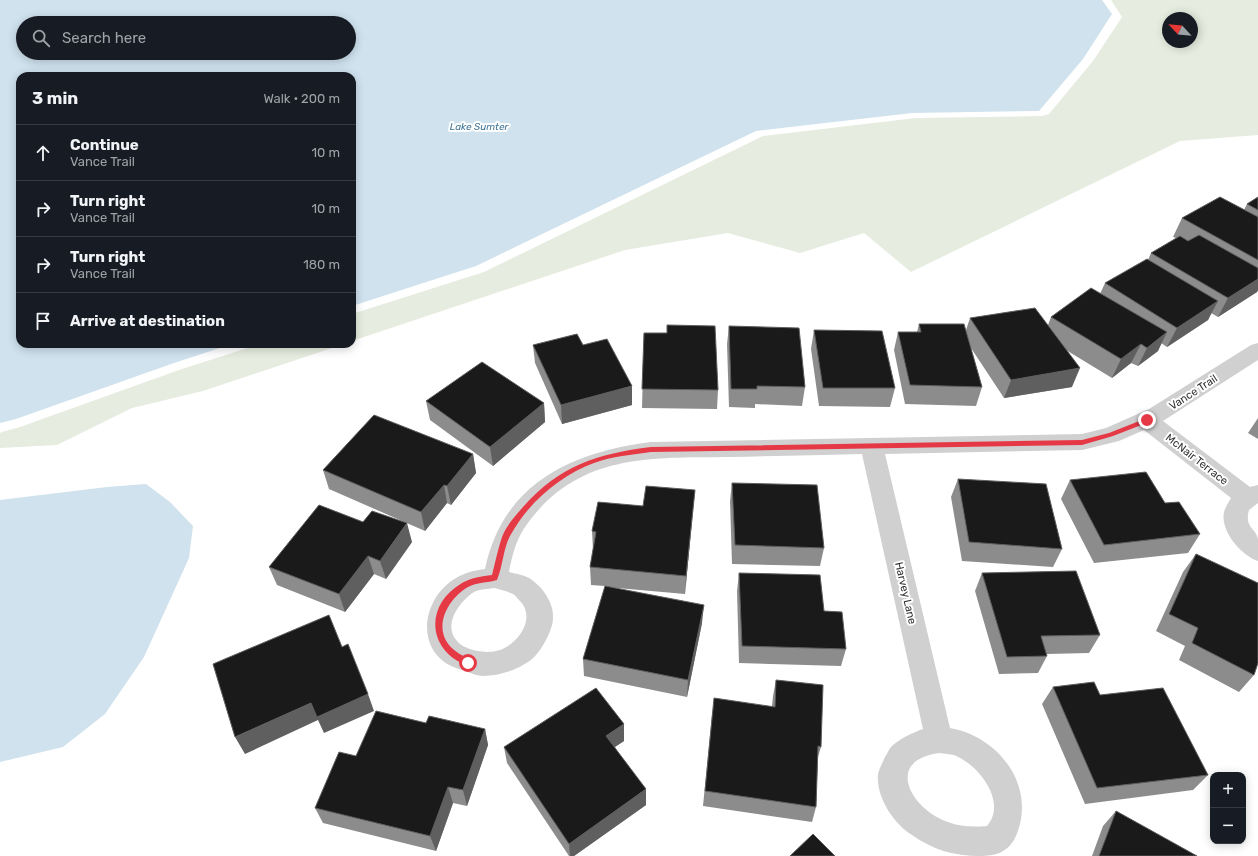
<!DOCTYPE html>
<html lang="en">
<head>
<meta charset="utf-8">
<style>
	body { margin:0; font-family:Rubik,sans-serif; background:#20242c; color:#f1f3f6 }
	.controls { position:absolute; right:12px; bottom:12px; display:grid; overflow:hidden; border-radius:8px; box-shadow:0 2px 10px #0003 }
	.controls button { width:36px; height:36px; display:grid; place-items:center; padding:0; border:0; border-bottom:1px solid #363941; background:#171b24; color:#f1f3f6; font:20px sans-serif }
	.compass { position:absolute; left:1162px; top:12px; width:36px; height:36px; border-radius:50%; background:#171b24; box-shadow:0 2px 10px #0003; rotate:296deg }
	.stop { position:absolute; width:12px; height:12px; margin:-9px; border:3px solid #e63946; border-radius:50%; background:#fff }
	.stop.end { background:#e63946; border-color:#fff; box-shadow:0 1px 4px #0008 }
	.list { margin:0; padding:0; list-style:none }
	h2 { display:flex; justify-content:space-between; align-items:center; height:52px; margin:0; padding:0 16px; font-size:17px }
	h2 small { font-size:13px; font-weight:400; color:#9ea1a6 }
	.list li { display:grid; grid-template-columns:26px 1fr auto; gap:12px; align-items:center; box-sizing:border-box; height:56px; padding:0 16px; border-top:1px solid #363941 }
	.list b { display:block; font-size:15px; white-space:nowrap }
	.list p { margin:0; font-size:13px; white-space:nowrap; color:#9ea1a6 }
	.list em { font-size:13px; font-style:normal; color:#9ea1a6 }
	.icon { flex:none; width:22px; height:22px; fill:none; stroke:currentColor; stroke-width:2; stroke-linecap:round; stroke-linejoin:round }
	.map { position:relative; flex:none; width:1258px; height:856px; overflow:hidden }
	.search { position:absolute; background:#171b24; box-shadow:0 2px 10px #0003; left:16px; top:16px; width:340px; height:44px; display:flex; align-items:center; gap:10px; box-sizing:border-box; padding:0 14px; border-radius:22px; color:#9ea1a6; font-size:15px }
	.panel { position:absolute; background:#171b24; box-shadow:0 2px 10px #0003; left:16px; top:72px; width:340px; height:276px; border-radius:12px }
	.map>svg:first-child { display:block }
	.green { fill:#e6ecdf; fill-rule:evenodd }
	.water { fill:#cfe2ee; fill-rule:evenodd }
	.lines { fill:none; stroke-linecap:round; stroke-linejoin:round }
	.minor { fill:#d0d0d0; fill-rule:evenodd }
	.wall { fill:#8c8c8c }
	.shaded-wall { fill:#5f5f5f }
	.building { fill:#1a1a1a; stroke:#5f5f5f }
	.route { fill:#e63946 }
	.labels { text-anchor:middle; stroke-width:4; stroke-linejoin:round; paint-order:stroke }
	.far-water-label { font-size:10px; font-style:italic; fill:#3f7597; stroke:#fff }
	.street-label { font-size:11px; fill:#333; stroke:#fff }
</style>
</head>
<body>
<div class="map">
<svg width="1258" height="856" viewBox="0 0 1258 856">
	<rect width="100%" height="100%" fill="#fff"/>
	<!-- green -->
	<path class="green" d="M1111 0H1258V135L1180 141 911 272 864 233 800 253 728 233 625 250 352 341V314L484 272 763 136 916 118 1042 116 1049 114 1093 61 1122 17ZM1168 18H1192V42H1168Z
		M260 344H344L203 391 132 408 57 445 0 448V433L2 432 20 427 179 370Z"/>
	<!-- water -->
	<path class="water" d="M0 0H1102L1112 14 1083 59 1039 111 912 113 756 131 476 266 352 306V76H20V344H232L174 363 16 419 0 423ZM23 23H349V53H23Z
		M146 484 170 502 193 526 189 558 144 657 105 714 63 747 0 762V500L107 487Z"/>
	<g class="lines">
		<!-- minor -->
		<path class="minor" d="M1258 343V360L1163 421 1250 487 1258 485V503L1249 510C1244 528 1256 528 1258 539 1258 546 1258 554 1258 561 1241 555 1220 531 1224 512 1225 508 1228 503 1231 498L1144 430 1119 441 1082 450 885 454 950 728C1001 737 1038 789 1015 838 1007 853 995 856 980 856 954 856 933 850 912 835 893 823 876 797 878 774 879 769 883 762 885 757 887 754 889 749 891 747 899 739 912 733 923 729L862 454C818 455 774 456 729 457 661 458 593 453 542 506 521 529 515 541 509 572 516 574 526 575 532 580 543 588 554 603 553 618 553 630 541 652 531 660 517 670 500 676 483 676 476 676 469 672 462 670 449 666 439 661 432 648 419 623 433 591 456 578 464 573 475 570 485 569 503 483 572 452 651 442L1082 434 1106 428 1149 409 1251 345ZM495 588C501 590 507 591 513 594 515 595 517 598 519 600 537 617 519 643 500 650 491 653 481 652 473 650 467 648 461 646 457 641 442 625 460 601 474 592 480 589 488 589 495 588ZM939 753C944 754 950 754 954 755 978 764 1008 802 987 826 973 827 961 827 948 822 912 810 883 761 939 753Z"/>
	</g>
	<!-- wall -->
	<path class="wall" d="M1258 197V290L1257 292 1218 317 1211 313 1208 320 1167 347 1161 343 1158 351 1138 366 1131 363 1112 378 1066 350 1072 387 1004 398 971 348 982 387 976 406 905 404 894 350 898 332H917L919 324 966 330 970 318 1048 325 1051 317 1100 294 1105 283 1148 260 1151 253 1176 238 1173 237 1182 218 1244 210 1247 204Z
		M667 325 718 390 717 409 642 408 644 333H667Z
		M729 326 805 387 802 406 755 404V408L729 407 727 344Z
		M814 330 895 388 890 407 819 406 811 349Z
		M533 345H583L632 405 562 424 535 363Z
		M426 401 544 403 545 422 493 466 430 420Z
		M1258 418V439L1248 433Z
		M473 454 476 473 451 505 447 503 425 531 329 489 323 470Z
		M958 479 1062 549 1053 567 962 561 951 497Z
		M1070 480 1165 503 1200 534 1188 553 1094 563 1061 499Z
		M732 483 824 548 820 566 732 564 730 501Z
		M695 490 685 594 606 587 702 623 687 697 584 676 583 659 605 586 591 585 590 567 593 550 592 531 643 506Z
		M412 542 386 579 374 574 345 612 277 585 269 567Z
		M1196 554 1254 675 1239 692 1179 660 1185 646 1156 631 1183 572Z
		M739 573 824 611 846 649 841 666 739 663 737 591Z
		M982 573 1100 635 1089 653 1047 654V656L1038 673 999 674 975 591Z
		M776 680 821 747 818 757 816 807 812 822 703 806 712 715 772 706 773 696Z
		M1053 687 1100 695 1208 775 1193 790 1085 804 1042 704Z
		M426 723 485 729 488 745 467 806 453 803 436 851 323 823 315 808 356 756Z
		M624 741 615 747 646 805 574 856H569L507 763 504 747Z
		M1116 811 1197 856H1092L1103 826Z"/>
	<!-- shaded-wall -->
	<path class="shaded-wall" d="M1258 279V290L1257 292 1218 317 1228 298Z
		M1218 301 1208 320 1167 347 1177 328Z
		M1167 332 1158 351 1138 366 1147 348Z
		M1141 344 1131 363 1112 378 1121 359Z
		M1080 368 1072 387 1004 398 1011 380Z
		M632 386V405L562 424 561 405Z
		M544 403 545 422 493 466 490 447Z
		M473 454 476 473 451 505 447 486Z
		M444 485 447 503 425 531 421 512Z
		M695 490 693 509 685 594 686 576Z
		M407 523 412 542 386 579 380 561Z
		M368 556 374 574 345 612 339 594Z
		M704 605 702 623 687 697 688 680Z
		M368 694 374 711 324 733 318 720 245 754 235 737 311 703Z
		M624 724V741L607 752 606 736Z
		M485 729 488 745 467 806 463 790Z
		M448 787 453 803 436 851 430 836Z
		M646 789V805L574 856H570L569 844Z"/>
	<!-- building -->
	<path class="building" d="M1220 197 1258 217V260L1182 218Z
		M1258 197V210L1247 204Z
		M1199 235 1258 268V279L1228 298 1151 253 1180 236 1188 241Z
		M1147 259 1218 301 1177 328 1105 283Z
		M1091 288 1167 332 1147 348 1141 344 1121 359 1051 317Z
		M1035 308 1080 368 1011 380 970 318Z
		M919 324H964L982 387 910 385 898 332H921Z
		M667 325 715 326 718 390 642 389 644 333H667Z
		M729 326 799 328 805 387 757 386V389H731Z
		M814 330 882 331 895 388H823Z
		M577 334 583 345 607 339 632 386 561 405 533 345Z
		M482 362 544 403 490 447 426 401Z
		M374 415 473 454 447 486 444 485 421 512 323 470Z
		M1146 472 1165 503 1179 502 1200 534 1104 545 1070 480Z
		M958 479 1046 484 1062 549 969 542Z
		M732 483 817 485 824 548 735 545Z
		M646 486 695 490 686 576 590 567 596 532 592 531 598 502 643 506Z
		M319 505 363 522 372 511 407 523 380 561 368 556 339 594 269 567Z
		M1196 554 1258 583V663L1254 675 1192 643 1198 628 1169 614Z
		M1076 571 1100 635 1041 636 1047 656 1007 657 982 573Z
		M739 573 820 575 824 611 842 612 846 649 742 646Z
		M605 586 704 605 688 680 583 659Z
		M329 615 342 647 348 644 368 694 317 717 311 703 235 737 213 664Z
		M776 680 823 685 821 747 818 746 816 807 705 791 714 698 775 707Z
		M1094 682 1100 695 1163 688 1208 775 1097 788 1053 687Z
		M596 688 624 724 606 736 646 789 569 844 504 747Z
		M376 711 426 723 429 716 485 729 463 790 448 787 430 836 315 808 339 752 356 756Z
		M1116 811 1197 856H1099Z
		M813 834 835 856H790Z"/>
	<!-- route -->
	<path class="route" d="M1147 418H1149V422L1113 436 1082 445 651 452C632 455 612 456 594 463 559 476 528 503 510 536 503 549 503 566 497 580 487 583 477 582 468 587 449 598 433 625 449 645 455 652 463 656 471 660V665L468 666C427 651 424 605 462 583 471 578 482 576 492 575 495 563 498 549 502 537 506 526 516 515 523 507 560 465 597 454 651 447L1082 440 1109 433Z"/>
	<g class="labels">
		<!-- far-water labels -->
		<g class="far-water-label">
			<text x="479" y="130">Lake Sumter</text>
		</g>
		<!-- street labels -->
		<g class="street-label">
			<text transform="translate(1193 392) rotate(-33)" y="4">Vance Trail</text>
			<text transform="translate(1197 459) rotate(38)" y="4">McNair Terrace</text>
			<text transform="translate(906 593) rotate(77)" y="4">Harvey Lane</text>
		</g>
	</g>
</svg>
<div class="controls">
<button>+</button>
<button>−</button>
</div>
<svg class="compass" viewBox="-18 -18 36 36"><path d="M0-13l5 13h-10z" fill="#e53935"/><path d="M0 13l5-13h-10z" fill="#9ea1a6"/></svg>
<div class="stop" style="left:468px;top:663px"></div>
<div class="stop end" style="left:1147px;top:420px"></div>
<div class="search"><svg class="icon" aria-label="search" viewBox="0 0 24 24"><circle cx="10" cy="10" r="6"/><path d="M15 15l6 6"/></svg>Search here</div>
<section class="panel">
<h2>3 min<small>Walk · 200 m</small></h2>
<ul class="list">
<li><svg class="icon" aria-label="ahead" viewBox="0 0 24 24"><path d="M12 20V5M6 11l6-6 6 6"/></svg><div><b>Continue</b><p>Vance Trail</p></div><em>10 m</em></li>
<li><svg class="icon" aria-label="right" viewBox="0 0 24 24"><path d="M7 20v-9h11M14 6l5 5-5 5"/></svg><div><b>Turn right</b><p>Vance Trail</p></div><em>10 m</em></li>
<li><svg class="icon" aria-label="right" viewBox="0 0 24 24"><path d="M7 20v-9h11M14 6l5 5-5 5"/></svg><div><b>Turn right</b><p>Vance Trail</p></div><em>180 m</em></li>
<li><svg class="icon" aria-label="arrive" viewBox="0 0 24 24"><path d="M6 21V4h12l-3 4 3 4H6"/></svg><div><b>Arrive at destination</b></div></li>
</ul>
</section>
</div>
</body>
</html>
